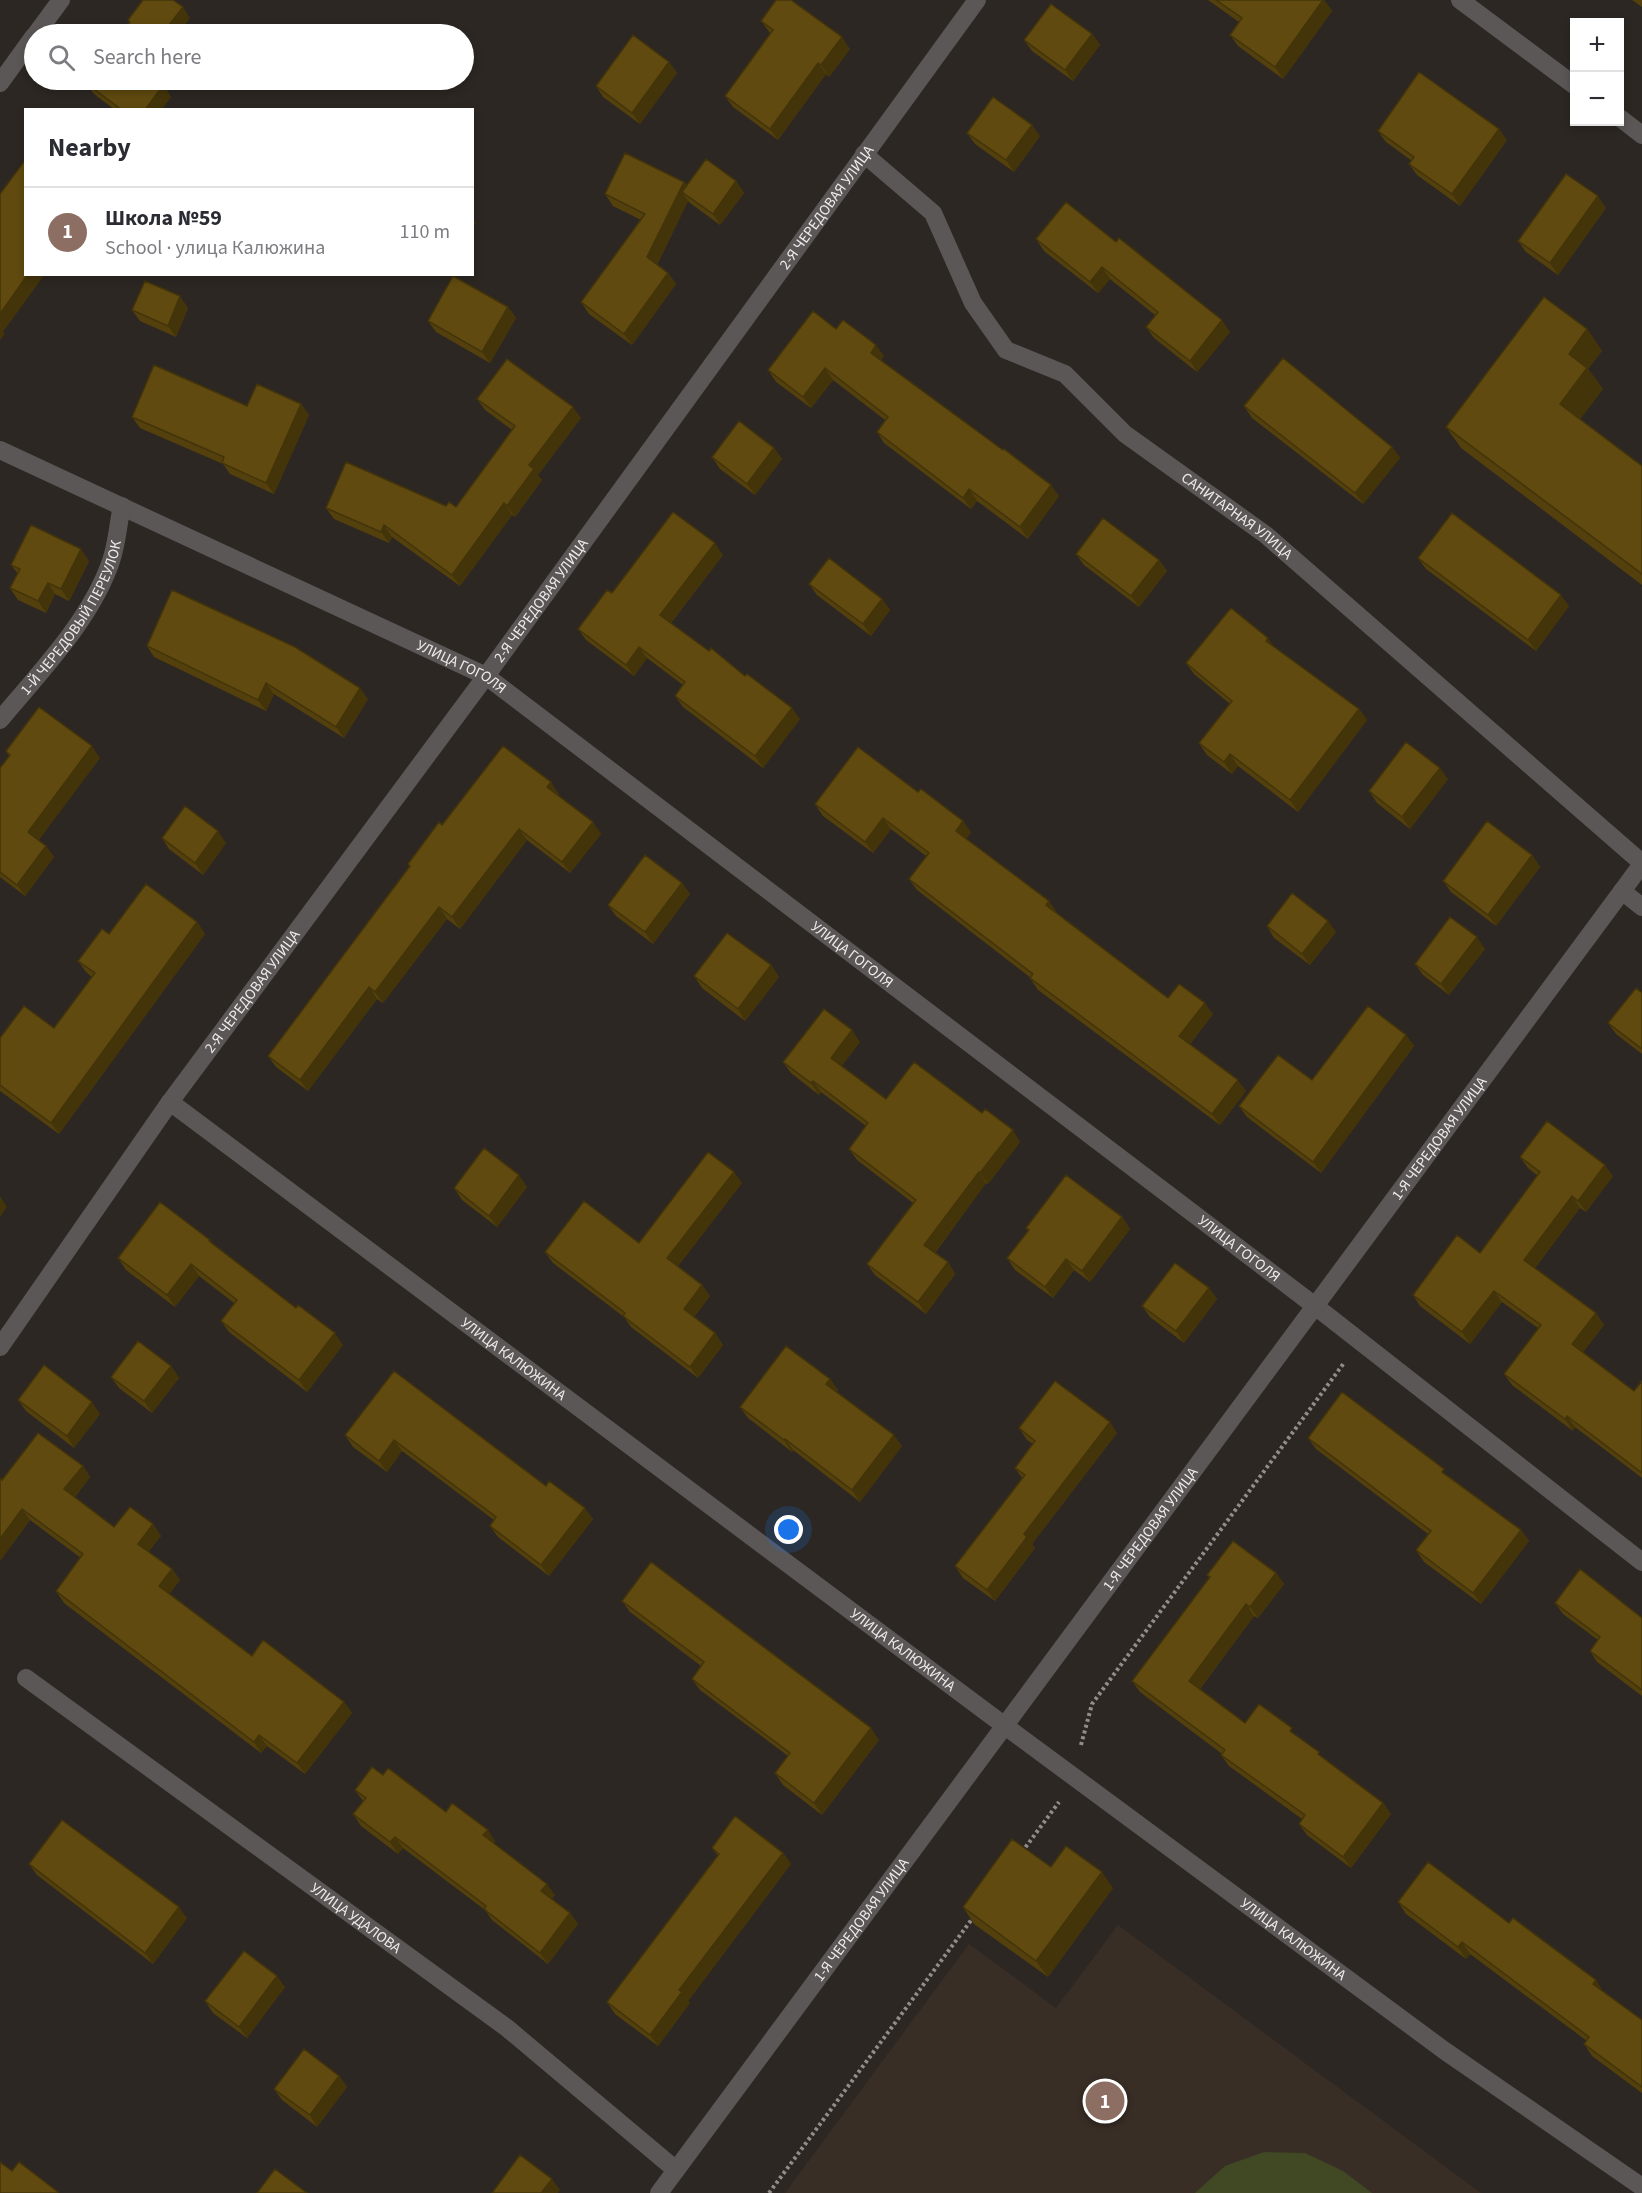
<!DOCTYPE html>
<html lang="en">
<head>
<meta charset="utf-8">
<style>
	body { margin:0; font-family:"Source Sans 3",sans-serif; background:#f2f2f3; color:#2b2b33 }
	.controls { position:absolute; right:18px; top:18px; display:grid; overflow:hidden; border-radius:0px; box-shadow:0 3px 9px #0003 }
	.controls button { width:54px; height:54px; display:grid; place-items:center; padding:0; border:0; border-bottom:2px solid #e1e1e2; background:#fff; color:#2b2b33; font:30px sans-serif }
	.you { position:absolute; left:789px; top:1530px; width:21px; height:21px; margin:-15px; border:4px solid #fff; border-radius:50%; background:#1a73e8; box-shadow:0 0 0 9px #1a73e833 }
	.badge { display:grid; place-items:center; width:39px; height:39px; border-radius:50%; background:#db2777; color:#fff; font-size:20px; font-weight:700 }
	.pin { position:absolute; translate:-50% -50%; border:3px solid #fff; box-shadow:0 2px 6px #0006 }
	.list { margin:0; padding:0; list-style:none }
	h2 { display:flex; justify-content:space-between; align-items:center; height:78px; margin:0; padding:0 24px; font-size:26px }
	h2 small { font-size:20px; font-weight:400; color:#7c7c81 }
	.list li { display:grid; grid-template-columns:39px 1fr auto; gap:18px; align-items:center; box-sizing:border-box; height:90px; padding:0 24px; border-top:2px solid #e1e1e2 }
	.list b { display:block; font-size:22px; white-space:nowrap }
	.list p { margin:0; font-size:20px; white-space:nowrap; color:#7c7c81 }
	.list em { font-size:20px; font-style:normal; color:#7c7c81 }
	.icon { flex:none; width:33px; height:33px; fill:none; stroke:currentColor; stroke-width:2; stroke-linecap:round; stroke-linejoin:round }
	.map { position:relative; flex:none; width:1642px; height:2193px; overflow:hidden }
	.search { position:absolute; background:#fff; box-shadow:0 3px 9px #0003; left:24px; top:24px; width:450px; height:66px; display:flex; align-items:center; gap:15px; box-sizing:border-box; padding:0 21px; border-radius:33px; color:#7c7c81; font-size:22px }
	.panel { position:absolute; background:#fff; box-shadow:0 3px 9px #0003; left:24px; top:108px; width:450px; height:168px; border-radius:0px }
	.map>svg:first-child { display:block }
	.built { fill:#392e26 }
	.green { fill:#404924 }
	.lines { fill:none; stroke-linecap:round; stroke-linejoin:round }
	.path { stroke:#928d8a; stroke-width:4; stroke-dasharray:3 3; stroke-linecap:butt }
	.minor { stroke:#5b5757; stroke-width:18 }
	.tertiary { stroke:#5b5757; stroke-width:18 }
	.wall { fill:#53400d }
	.shaded-wall { fill:#43340a }
	.building { fill:#604a0f; stroke:#43340a; stroke-width:1.5 }
	.labels { text-anchor:middle; stroke-width:4.5; stroke-linejoin:round; paint-order:stroke }
	.street-label { font-size:15px; fill:#efebe9; stroke:#13100f }
</style>
</head>
<body>
<div class="map">
<svg width="1642" height="2193" viewBox="0 0 1642 2193">
	<rect width="100%" height="100%" fill="#2c2723"/>
	<!-- built -->
	<path class="built" d="M1118 1925 1481 2193H785L969 1944 1056 2008Z"/>
	<!-- green -->
	<path class="green" d="M1264 2152 1305 2153 1343 2171 1372 2193H1195L1225 2166Z"/>
	<g class="lines">
		<!-- path -->
		<path class="path" d="M1081 1745 1092 1704 1344 1363
			M1022 1852 1059 1802
			M769 2193 975 1915"/>
		<!-- minor -->
		<g class="minor">
			<path d="M1460 0 1574 85"/>
			<path d="M1620 118 1642 135"/>
			<path id="s1" d="M864 154 933 213 973 303 1006 350 1065 374 1125 434 1266 535 1642 863"/>
			<path id="s2" d="M0 450 486 676 1315 1306 1642 1562"/>
			<path id="s3" d="M0 720C39 673 91 620 111 561 117 544 118 524 122 506"/>
			<path d="M1622 891 1642 907"/>
			<path id="s4" d="M170 1102 1005 1726 1445 2051 1642 2187"/>
			<path id="s5" d="M0 1347 170 1102 486 676 977 0"/>
			<path id="s6" d="M26 1678 507 2028 676 2170"/>
			<path id="s7" d="M659 2193 1642 864"/>
		</g>
		<!-- tertiary -->
		<path class="tertiary" d="M36 34 61 0
			M0 83 34 36"/>
	</g>
	<!-- wall -->
	<path class="wall" d="M1208 0H1324L1332 11 1283 79 1238 46 1230 35 1239 22Z
		M1632 0H1642V7Z
		M761 21 850 49 829 77 826 74 778 140 733 107 725 96 770 33Z
		M1092 34 1100 45 1073 81 1032 51 1024 40Z
		M669 62 677 73 640 124 603 97 596 86Z
		M86 83 163 85 171 97 161 110H115L94 94Z
		M1378 131 1507 140 1460 206 1417 175 1409 164 1412 161 1386 142Z
		M967 133 1040 136 1014 172 975 144Z
		M736 181 744 193 720 225 690 203 688 201 657 265 668 273 676 284 632 345 589 314 581 302 641 220 613 206 605 194 684 182 687 185Z
		M1066 202 1230 332 1197 372 1154 338 1146 327 1155 315 1110 279 1098 293 1044 251 1036 239Z
		M1606 208 1558 275 1526 252 1518 241Z
		M508 307 516 318 490 363 436 332 428 321Z
		M188 308 176 337 140 321 132 310Z
		M836 329 884 356 881 360 1059 496 1028 539 977 501 971 509 884 443 877 432 885 420 833 380 811 408 776 382 768 370Z
		M1587 329 1602 351 1588 369 1603 389 1580 419 1642 466V585L1461 448 1446 427Z
		M477 399 581 418 538 475 542 480 515 517 512 515 460 586 392 537 389 543 334 519 326 508 446 506 456 507 512 430 485 410Z
		M301 404 309 415 274 494 230 474 223 464 140 428 132 417 247 406Z
		M1244 406 1392 447 1400 458 1363 504 1252 418Z
		M774 448 782 459 755 495 720 469 712 457Z
		M1076 554 1159 560 1167 571 1139 607 1084 565Z
		M723 555 671 623 800 719 763 768 683 707 675 696 683 685 647 658 634 676 586 640 578 629 612 593Z
		M1418 558 1569 606 1536 651 1426 569Z
		M89 561 69 601 55 594 46 613 18 600 10 588 18 574 11 565Z
		M809 584 882 599 890 610 871 636 817 595Z
		M147 646 368 699 344 738 274 694 266 711 154 657Z
		M1274 647 1359 709 1367 720 1298 812 1238 766 1232 774 1207 755 1199 743 1230 704 1194 674 1186 663Z
		M6 751 100 758 38 840 46 846 54 857 25 896 0 877V768L9 756Z
		M1448 779 1410 829 1377 803 1369 791Z
		M559 794 557 795 601 834 570 873 527 840 460 929 447 919 383 1003 377 999 308 1091 276 1067 268 1056 410 867 408 864 442 825Z
		M815 804 971 832 966 839 1049 901 1057 913 1168 998 1213 1014 1190 1044 1246 1091 1220 1125 1038 990 1030 978H1031L917 890 909 879 926 856 891 829 873 853 823 816Z
		M162 838 226 843 203 875 169 849Z
		M1532 855 1540 867 1496 926 1451 892 1443 881Z
		M682 883 690 894 653 944 616 916 608 905Z
		M197 922 205 934 59 1134 0 1091V1038L54 1028 92 977 86 972 78 961 109 934Z
		M1267 926 1336 932 1310 965 1274 938Z
		M1485 949 1449 995 1423 975 1415 964Z
		M771 965 779 977 745 1021 702 988 694 976Z
		M1642 993V1054L1616 1034 1608 1023Z
		M1406 1035 1414 1046 1321 1173 1247 1117 1239 1106 1312 1080Z
		M860 1042 841 1066 886 1099 982 1113 1020 1142 988 1184 986 1183 935 1253 948 1262 955 1274 926 1314 875 1275 867 1264 913 1203 857 1160 849 1149 866 1126 821 1092 819 1095 791 1073 783 1062Z
		M1520 1157 1613 1176 1586 1212 1580 1208 1535 1268 1596 1313 1604 1325 1583 1352 1634 1391 1642 1381V1478L1575 1427 1573 1431 1512 1385 1504 1374 1538 1328 1502 1302 1470 1344 1420 1306 1413 1295 1480 1253 1538 1176 1528 1168Z
		M742 1183 678 1266 702 1285 710 1296 694 1317 715 1333 723 1345 698 1378 631 1327 624 1317 553 1263 545 1252 639 1243Z
		M527 1187 497 1227 462 1200 454 1188Z
		M1122 1217 1130 1229 1090 1282 1074 1270 1053 1298 1015 1270 1007 1258 1028 1231 1026 1228Z
		M210 1240 213 1244 343 1345 307 1392 229 1332 221 1321 234 1303 199 1276 175 1307 126 1270 118 1258Z
		M1209 1288 1217 1299 1184 1343 1150 1317 1142 1306Z
		M171 1366 179 1378 152 1413 119 1388 111 1377Z
		M394 1371 546 1486 593 1519 549 1576 498 1537 490 1526 494 1520 402 1451 387 1472 353 1447 345 1435Z
		M830 1379 838 1390 837 1392 902 1446 860 1502 793 1450 792 1452 748 1418 740 1407Z
		M18 1400 100 1414 74 1448 26 1411Z
		M1019 1428 1117 1433 1032 1544 1035 1548 995 1601 963 1578 955 1566 1022 1478 1015 1468 1033 1444 1027 1440Z
		M1308 1438 1450 1477 1521 1530 1529 1541 1481 1604 1424 1562 1416 1550 1428 1534 1316 1449Z
		M83 1466 90 1477 75 1497 114 1527 153 1524 161 1536 148 1552 172 1569 180 1580 169 1594 252 1656 344 1702 352 1713 305 1774 267 1746 261 1753 64 1603 56 1591 81 1558 30 1520 0 1561 2 1480Z
		M1276 1573 1284 1584 1258 1618 1254 1616 1200 1689 1245 1723 1298 1737 1322 1757 1383 1803 1391 1814 1351 1868 1307 1835 1299 1824 1302 1819 1229 1766 1221 1755 1222 1754 1140 1692 1132 1681 1209 1578 1207 1575Z
		M622 1601 879 1740 822 1815 783 1785 775 1773 788 1756 700 1690 692 1679 701 1666 630 1612Z
		M1555 1603 1642 1618V1696L1597 1662 1590 1651 1598 1640 1563 1614Z
		M383 1775 495 1841 494 1843 555 1895 552 1899 570 1913 578 1924 548 1964 492 1920 485 1910 403 1848 398 1854 361 1826 353 1814 363 1801 355 1790Z
		M712 1848 783 1853 791 1864 688 2001 690 2003 658 2046 615 2014 607 2002 718 1856Z
		M29 1864 187 1918 153 1964 37 1875Z
		M1051 1867 1113 1888 1048 1977 974 1924 963 1907Z
		M1398 1902 1509 1923 1642 2020V2093L1592 2056 1584 2044 1587 2041 1470 1954 1466 1959 1406 1914Z
		M285 1987 247 2038 213 2013 205 2001Z
		M339 2076 347 2087 317 2127 282 2100 274 2089Z"/>
	<!-- shaded-wall -->
	<path class="shaded-wall" d="M1324 0 1332 11 1283 79 1275 67Z
		M183 7 190 18 178 34H162Z
		M1092 34 1100 45 1073 81 1065 70Z
		M842 37 850 49 829 77 821 65Z
		M669 62 677 73 640 124 632 113Z
		M818 63 826 74 778 140 770 129Z
		M163 85 171 97 161 110H145Z
		M1032 125 1040 136 1014 172 1006 160Z
		M1499 129 1507 140 1460 206 1452 194Z
		M736 181 744 193 720 225 713 214Z
		M684 182 692 193 682 192 688 201 655 269 647 257Z
		M1598 196 1606 208 1558 275 1550 263Z
		M472 218 476 223 472 227Z
		M1102 267 1110 279 1098 293 1090 282Z
		M668 273 676 284 632 345 624 334Z
		M28 274H45L3 332 5 334 0 340V314Z
		M180 296 188 308 176 337 168 326Z
		M508 307 516 318 490 363 482 352Z
		M1222 320 1230 332 1197 372 1190 361Z
		M1587 329 1602 351 1588 369 1603 389 1575 426 1560 404 1569 354Z
		M876 345 884 356 879 364 871 353Z
		M825 368 833 380 811 408 803 397Z
		M301 404 309 415 274 494 266 483Z
		M573 407 581 418 538 475 542 480 515 517 507 506 529 465Z
		M1392 447 1400 458 1363 504 1355 493Z
		M774 448 782 459 755 495 747 484Z
		M1051 485 1059 496 1028 539 1020 527Z
		M969 489 977 501 971 509 963 498Z
		M504 503 512 515 460 586 452 575Z
		M384 525 392 537 389 543 381 532Z
		M715 543 723 555 668 626 660 615Z
		M81 549 89 561 69 601 61 589Z
		M1159 560 1167 571 1139 607 1131 596Z
		M48 583 55 594 46 613 38 601Z
		M1561 595 1569 606 1536 651 1528 640Z
		M882 599 890 610 871 636 863 624Z
		M1268 638 1276 650 1266 641Z
		M639 647 647 658 634 676 626 665Z
		M266 683 274 694 266 711 258 700Z
		M360 688 368 699 344 738 336 727Z
		M792 708 800 719 763 768 755 756Z
		M1359 709 1367 720 1298 812 1290 800Z
		M92 746 100 758 36 844 28 832Z
		M1230 754 1238 766 1232 774 1224 762Z
		M1440 768 1448 779 1410 829 1402 817Z
		M551 782 559 794 555 799 547 787Z
		M883 818 891 829 873 853 865 842Z
		M963 821 971 832 964 842 956 831Z
		M593 822 601 834 570 873 562 862Z
		M519 829 527 840 460 929 452 917Z
		M218 831 226 843 203 875 195 863Z
		M46 846 54 857 25 896 17 885Z
		M1532 855 1540 867 1496 926 1488 915Z
		M682 883 690 894 653 944 645 932Z
		M1049 901 1057 913 1054 916 1046 905Z
		M439 907 447 919 383 1003 375 992Z
		M1328 921 1336 932 1310 965 1302 954Z
		M197 922 205 934 59 1134 51 1123Z
		M1477 937 1485 949 1449 995 1441 984Z
		M771 965 779 977 745 1021 738 1009Z
		M369 987 377 999 308 1091 300 1080Z
		M1205 1003 1213 1014 1187 1047 1179 1036Z
		M852 1030 860 1042 839 1070 831 1058Z
		M1406 1035 1414 1046 1321 1173 1313 1162Z
		M1238 1080 1246 1091 1220 1125 1212 1114Z
		M813 1081 821 1092 819 1095 811 1083Z
		M1013 1130 1020 1142 988 1184 980 1173Z
		M1605 1165 1613 1176 1586 1212 1578 1201Z
		M734 1172 742 1183 675 1270 667 1258Z
		M979 1172 986 1183 932 1256 924 1245Z
		M519 1175 527 1187 497 1227 489 1216Z
		M0 1196 7 1207 0 1217Z
		M1572 1196 1580 1208 1532 1271 1524 1260Z
		M1122 1217 1130 1229 1090 1282 1082 1271Z
		M1066 1259 1074 1270 1053 1298 1045 1287Z
		M948 1262 955 1274 926 1314 918 1302Z
		M191 1264 199 1276 175 1307 167 1295Z
		M702 1285 710 1296 692 1320 684 1309Z
		M1209 1288 1217 1299 1184 1343 1176 1331Z
		M1494 1291 1502 1302 1470 1344 1462 1332Z
		M1596 1313 1604 1325 1580 1356 1572 1344Z
		M335 1333 343 1345 307 1392 299 1380Z
		M715 1333 723 1345 698 1378 690 1367Z
		M171 1366 179 1378 152 1413 144 1401Z
		M830 1379 838 1390 834 1395 826 1384Z
		M92 1402 100 1414 74 1448 67 1436Z
		M1567 1416 1575 1427 1573 1431 1565 1419Z
		M1110 1422 1117 1433 1032 1544 1035 1548 995 1601 987 1590 1024 1534Z
		M894 1435 902 1446 860 1502 852 1490Z
		M785 1439 793 1450 792 1452 784 1440Z
		M394 1440 402 1451 387 1472 379 1461Z
		M83 1466 90 1477 72 1500 64 1489Z
		M585 1508 593 1519 549 1576 541 1565Z
		M22 1509 30 1520 0 1561V1539Z
		M153 1524 161 1536 146 1555 138 1544Z
		M1521 1530 1529 1541 1481 1604 1473 1593Z
		M172 1569 180 1580 167 1597 159 1586Z
		M1276 1573 1284 1584 1258 1618 1250 1607Z
		M1246 1604 1254 1616 1197 1692 1189 1681Z
		M344 1702 352 1713 305 1774 297 1763Z
		M871 1728 879 1740 822 1815 814 1803Z
		M259 1735 267 1746 261 1753 254 1742Z
		M1383 1803 1391 1814 1351 1868 1343 1857Z
		M488 1830 495 1841 491 1847 483 1835Z
		M395 1837 403 1848 398 1854 390 1842Z
		M783 1853 791 1864 688 2001 690 2003 658 2046 650 2035 679 1990Z
		M1102 1872 1113 1888 1048 1977 1036 1961Z
		M547 1884 555 1895 549 1902 541 1891Z
		M179 1907 187 1918 153 1964 145 1953Z
		M570 1913 578 1924 548 1964 540 1953Z
		M1462 1942 1470 1954 1466 1959 1458 1947Z
		M277 1976 285 1987 247 2038 239 2027Z
		M1596 1980 1603 1991 1601 1995 1593 1984Z
		M339 2076 347 2087 317 2127 310 2115Z
		M552 2179 560 2190 558 2193H541Z"/>
	<!-- building -->
	<path class="building" d="M143 0H173L183 7 162 34H121L130 22 128 20Z
		M776 0H791L842 37 821 65 818 63 770 129 725 96 773 30 761 21Z
		M1216 0H1323L1275 67 1230 35 1242 18Z
		M1051 4 1092 34 1065 70 1024 40Z
		M633 35 669 62 632 113 596 86Z
		M1419 72 1499 129 1452 194 1409 164 1414 157 1378 131Z
		M88 80H155L163 85 145 110H122L86 83Z
		M993 97 1032 125 1006 160 967 133Z
		M625 153 684 182 647 257 668 273 624 334 581 302 645 214 605 194Z
		M26 159V274H28L0 314V194Z
		M706 159 736 181 713 214 682 192Z
		M1566 174 1598 196 1550 263 1518 241Z
		M1066 202 1116 242 1119 238 1222 320 1190 361 1146 327 1158 312 1102 267 1090 282 1036 239Z
		M453 276 508 307 482 352 428 321Z
		M145 281 180 296 168 326 132 310Z
		M1544 297 1587 329 1569 354 1587 368 1560 404 1642 466V574L1446 427Z
		M813 311 836 329 843 320 876 345 871 353 1003 450 1004 449 1051 485 1020 527 969 489 963 498 877 432 888 417 825 368 803 397 768 370Z
		M1283 358 1392 447 1355 493 1244 406Z
		M507 359 573 407 529 465 534 469 507 506 504 503 452 575 384 525 381 532 326 508 346 462 446 506 449 502 456 507 515 426 477 399Z
		M154 365 247 406 257 384 301 404 266 483 222 463 224 457 132 417Z
		M739 421 774 448 747 484 712 457Z
		M673 512 715 543 660 615 709 651 711 648 745 676 747 674 792 708 755 756 675 696 685 682 639 647 626 665 578 629 607 590 612 593Z
		M1452 513 1561 595 1528 640 1418 558Z
		M1103 518 1159 560 1131 596 1076 554Z
		M31 525 81 549 61 589 48 583 38 601 10 588 20 569 11 565Z
		M829 558 882 599 863 624 809 584Z
		M172 590 295 647 360 688 336 727 266 683 258 700 147 646Z
		M1231 608 1268 638 1266 641 1359 709 1290 800 1230 754 1224 762 1199 743 1232 701 1186 663Z
		M39 707 92 746 28 832 46 846 17 885 0 872V768L10 755 6 751Z
		M1406 742 1440 768 1402 817 1369 791Z
		M503 746 551 782 547 787 593 822 562 862 519 829 452 917 439 907 375 992 369 987 300 1080 268 1056 410 866 408 864 439 822 442 825Z
		M858 747 918 792 921 789 963 821 956 831 1049 901 1046 905 1168 998 1179 984 1205 1003 1179 1036 1238 1080 1212 1114 1030 978 1033 974 909 879 929 853 883 818 865 842 815 804Z
		M185 806 218 831 195 863 162 838Z
		M1487 821 1532 855 1488 915 1443 881Z
		M645 855 682 883 645 932 608 905Z
		M146 884 197 922 51 1123 0 1085V1038L24 1006 54 1028 95 973 78 961 102 929 109 934Z
		M1292 893 1328 921 1302 954 1267 926Z
		M1450 917 1477 937 1441 984 1415 964Z
		M727 933 771 965 738 1009 694 976Z
		M1636 988 1642 993V1049L1608 1023Z
		M1368 1006 1406 1035 1313 1162 1239 1106 1278 1055 1312 1080Z
		M824 1009 852 1030 831 1058 886 1099 914 1062 982 1113 985 1109 1013 1130 980 1173 979 1172 924 1245 948 1262 918 1302 867 1264 916 1200 849 1149 868 1123 813 1081 811 1083 783 1062Z
		M1547 1121 1605 1165 1578 1201 1572 1196 1524 1260 1596 1313 1572 1344 1634 1391 1642 1381V1473L1567 1416 1565 1419 1504 1374 1541 1325 1494 1291 1462 1332 1413 1295 1457 1235 1480 1253 1540 1172 1520 1157Z
		M484 1148 519 1175 489 1216 454 1188Z
		M708 1152 734 1172 667 1258 702 1285 684 1309 715 1333 690 1367 623 1316 625 1313 545 1252 584 1201 639 1243Z
		M1066 1175 1122 1217 1082 1271 1066 1259 1045 1287 1007 1258 1029 1230 1026 1228Z
		M160 1202 210 1240 209 1241 296 1308 298 1305 335 1333 299 1380 221 1321 237 1300 191 1264 167 1295 118 1258Z
		M1175 1263 1209 1288 1176 1331 1142 1306Z
		M138 1341 171 1366 144 1401 111 1377Z
		M786 1346 830 1379 826 1384 894 1435 852 1490 785 1439 784 1440 740 1407Z
		M44 1365 92 1402 67 1436 18 1400Z
		M394 1371 546 1486 549 1481 585 1508 541 1565 490 1526 496 1517 394 1440 379 1461 345 1435Z
		M1055 1381 1110 1422 1024 1534 1027 1537 987 1590 955 1566 1025 1475 1015 1468 1035 1441 1019 1428Z
		M1342 1392 1444 1469 1442 1472 1521 1530 1473 1593 1416 1550 1431 1531 1308 1438Z
		M38 1433 83 1466 64 1489 114 1527 130 1507 153 1524 138 1544 172 1569 159 1586 252 1656 263 1640 344 1702 297 1763 259 1735 254 1742 56 1591 83 1554 22 1509 0 1539V1478L2 1480Z
		M1233 1541 1276 1573 1250 1607 1246 1604 1189 1681 1245 1723 1259 1704 1292 1728 1290 1731 1319 1752 1318 1754 1383 1803 1343 1857 1299 1824 1305 1815 1221 1755 1225 1750 1132 1681 1210 1577 1207 1575Z
		M651 1562 871 1728 814 1803 775 1773 790 1753 692 1679 704 1662 622 1601Z
		M1580 1569 1642 1618V1690L1590 1651 1600 1637 1555 1603Z
		M372 1767 383 1775 388 1768 446 1812 452 1803 488 1830 483 1835 547 1884 541 1891 570 1913 540 1953 484 1909 486 1906 395 1837 390 1842 353 1814 366 1798 355 1790Z
		M735 1816 783 1853 679 1990 682 1992 650 2035 607 2002 719 1854 712 1848Z
		M62 1820 179 1907 145 1953 29 1864Z
		M1012 1839 1051 1867 1066 1846 1102 1872 1036 1961 963 1907Z
		M1428 1862 1509 1923 1513 1918 1596 1980 1593 1984 1642 2020V2087L1584 2044 1589 2037 1462 1942 1458 1947 1398 1902Z
		M244 1951 277 1976 239 2027 205 2001Z
		M304 2049 339 2076 310 2115 274 2089Z
		M520 2155 552 2179 541 2193H492Z
		M0 2162 12 2171 19 2162 58 2192 57 2193H0Z
		M275 2169 307 2193H257Z"/>
	<g class="labels">
		<!-- street labels -->
		<g class="street-label">
			<text dy="5" stroke="none"><textPath href="#s5" startOffset="1408">2-Я ЧЕРЕДОВАЯ УЛИЦА</textPath></text>
			<text dy="5" stroke="none"><textPath href="#s1" startOffset="534">САНИТАРНАЯ УЛИЦА</textPath></text>
			<text dy="5" stroke="none"><textPath href="#s5" startOffset="922">2-Я ЧЕРЕДОВАЯ УЛИЦА</textPath></text>
			<text dy="5" stroke="none"><textPath href="#s3" startOffset="126">1-Й ЧЕРЕДОВЫЙ ПЕРЕУЛОК</textPath></text>
			<text dy="5" stroke="none"><textPath href="#s2" startOffset="510">УЛИЦА ГОГОЛЯ</textPath></text>
			<text dy="5" stroke="none"><textPath href="#s2" startOffset="996">УЛИЦА ГОГОЛЯ</textPath></text>
			<text dy="5" stroke="none"><textPath href="#s5" startOffset="436">2-Я ЧЕРЕДОВАЯ УЛИЦА</textPath></text>
			<text dy="5" stroke="none"><textPath href="#s7" startOffset="1312">1-Я ЧЕРЕДОВАЯ УЛИЦА</textPath></text>
			<text dy="5" stroke="none"><textPath href="#s2" startOffset="1482">УЛИЦА ГОГОЛЯ</textPath></text>
			<text dy="5" stroke="none"><textPath href="#s4" startOffset="429">УЛИЦА КАЛЮЖИНА</textPath></text>
			<text dy="5" stroke="none"><textPath href="#s7" startOffset="826">1-Я ЧЕРЕДОВАЯ УЛИЦА</textPath></text>
			<text dy="5" stroke="none"><textPath href="#s4" startOffset="915">УЛИЦА КАЛЮЖИНА</textPath></text>
			<text dy="5" stroke="none"><textPath href="#s6" startOffset="408">УЛИЦА УДАЛОВА</textPath></text>
			<text dy="5" stroke="none"><textPath href="#s7" startOffset="340">1-Я ЧЕРЕДОВАЯ УЛИЦА</textPath></text>
			<text dy="5" stroke="none"><textPath href="#s4" startOffset="1401">УЛИЦА КАЛЮЖИНА</textPath></text>
		</g>
	</g>
</svg>
<div class="controls">
<button>+</button>
<button>−</button>
</div>
<div class="you"></div>
<div class="pin badge" style="left:1105px;top:2101px;background:#8d6e63">1</div>
<div class="search"><svg class="icon" aria-label="search" viewBox="0 0 24 24"><circle cx="10" cy="10" r="6"/><path d="M15 15l6 6"/></svg>Search here</div>
<section class="panel">
<h2>Nearby<small></small></h2>
<ul class="list">
<li><span class="badge" style="background:#8d6e63">1</span><div><b>Школа №59</b><p>School · улица Калюжина</p></div><em>110 m</em></li>
</ul>
</section>
</div>
</body>
</html>
